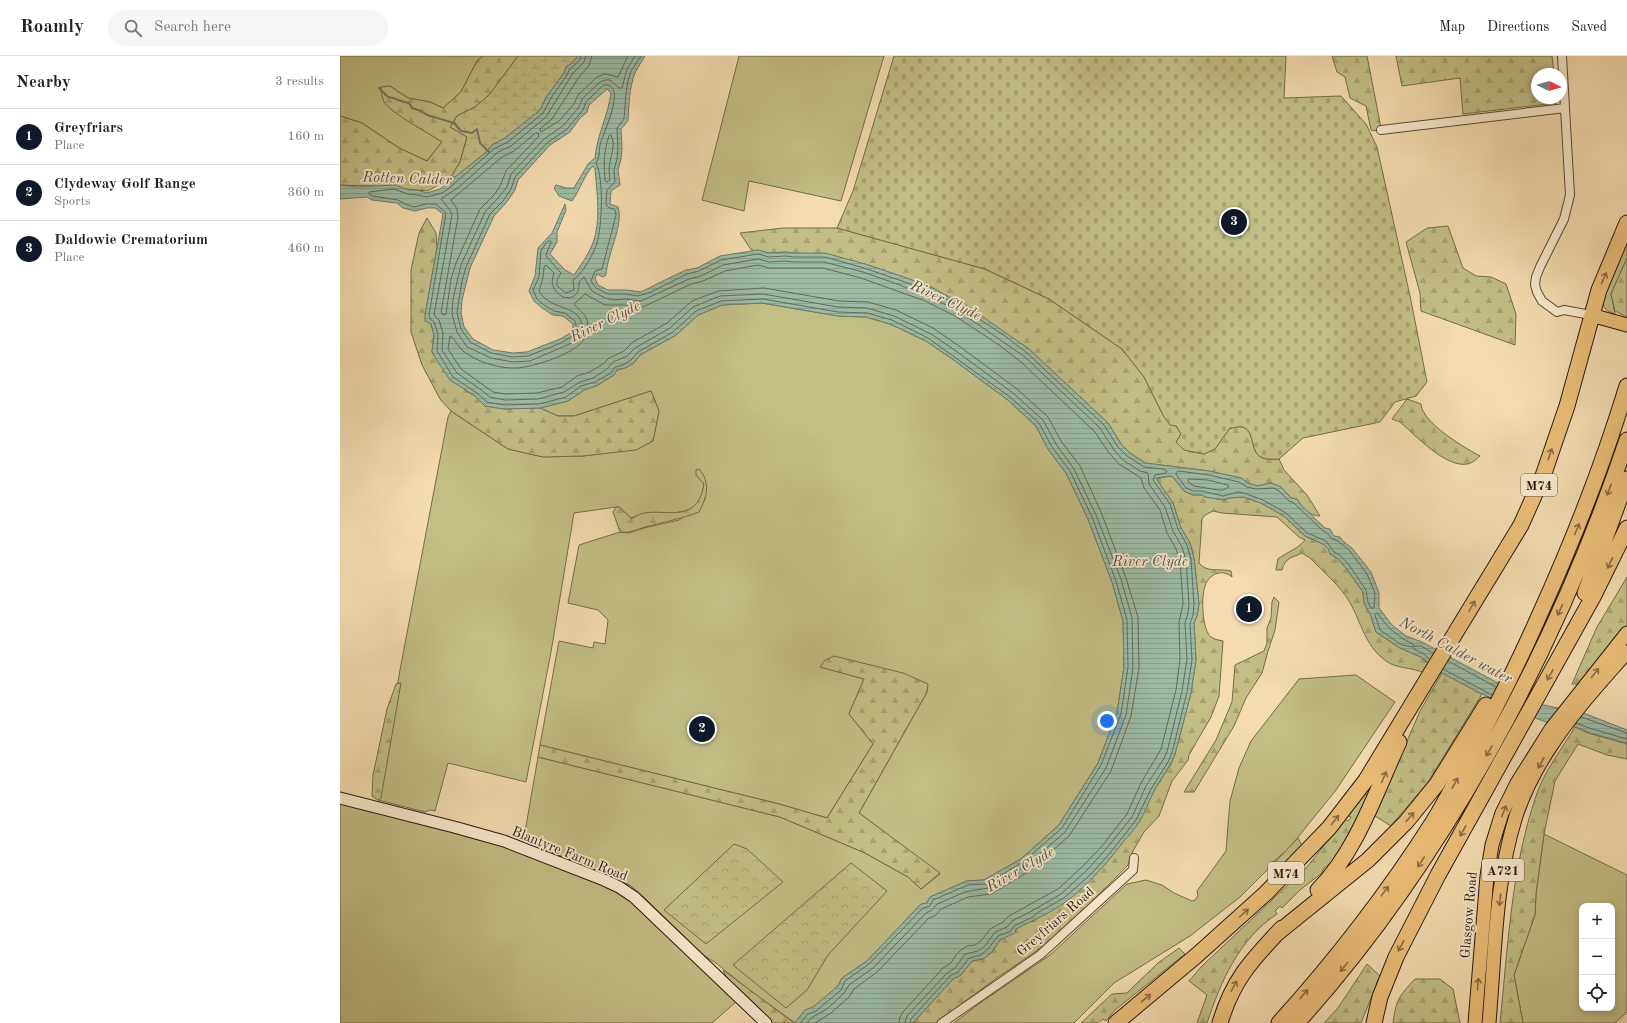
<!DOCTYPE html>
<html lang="en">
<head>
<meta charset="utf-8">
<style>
	body { margin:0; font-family:"Old Standard TT",serif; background:#f6f6f6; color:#222 }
	.controls { position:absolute; right:12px; bottom:12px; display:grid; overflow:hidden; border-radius:8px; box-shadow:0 2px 6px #0003 }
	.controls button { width:36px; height:36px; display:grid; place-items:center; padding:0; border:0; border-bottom:1px solid #e0e0e0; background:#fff; color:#222; font:20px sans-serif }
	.compass { position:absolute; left:1191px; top:12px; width:36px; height:36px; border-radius:50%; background:#fff; box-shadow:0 2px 6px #0003; rotate:95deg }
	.you { position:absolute; left:767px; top:665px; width:14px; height:14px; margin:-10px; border:3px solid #fff; border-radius:50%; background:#1a73e8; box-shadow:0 0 0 6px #1a73e833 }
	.badge { display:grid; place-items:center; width:26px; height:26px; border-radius:50%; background:#111827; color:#fff; font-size:13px; font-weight:700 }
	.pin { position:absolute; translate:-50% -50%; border:2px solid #fff; box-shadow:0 1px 4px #0006 }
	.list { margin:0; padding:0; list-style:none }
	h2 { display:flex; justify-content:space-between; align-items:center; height:52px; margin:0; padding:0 16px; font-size:17px }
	h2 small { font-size:13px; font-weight:400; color:#767676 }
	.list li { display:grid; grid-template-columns:26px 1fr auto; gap:12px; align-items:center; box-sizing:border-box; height:56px; padding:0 16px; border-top:1px solid #e0e0e0 }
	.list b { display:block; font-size:15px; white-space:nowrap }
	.list p { margin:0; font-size:13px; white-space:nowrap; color:#767676 }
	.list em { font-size:13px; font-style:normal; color:#767676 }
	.icon { flex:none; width:22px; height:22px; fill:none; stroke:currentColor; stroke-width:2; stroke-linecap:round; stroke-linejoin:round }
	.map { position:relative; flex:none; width:1287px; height:967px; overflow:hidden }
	header { display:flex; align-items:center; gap:24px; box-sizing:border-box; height:56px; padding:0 20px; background:#fff; border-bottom:1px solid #e0e0e0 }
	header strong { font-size:19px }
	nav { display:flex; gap:22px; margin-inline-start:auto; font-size:14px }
	.search { width:280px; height:36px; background:#f6f6f6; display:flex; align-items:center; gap:10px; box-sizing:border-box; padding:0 14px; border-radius:22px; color:#767676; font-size:15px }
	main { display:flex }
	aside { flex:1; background:#fff }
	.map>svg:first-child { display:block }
	.green { fill:#c2be86; stroke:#766b4a; fill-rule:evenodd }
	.forest { fill:url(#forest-firs); stroke:#766b4a }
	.wetland { fill:url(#wetland-marsh); stroke:#766b4a }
	.cemetery { fill:url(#cemetery-stones); stroke:#766b4a }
	.park { fill:url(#park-crowns); stroke:#766b4a }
	.water { fill:url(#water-rules); stroke:#6f7a69; fill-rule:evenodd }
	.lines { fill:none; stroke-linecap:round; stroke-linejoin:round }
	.shore { stroke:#636a5a; stroke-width:1 }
	.stream { stroke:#6f7a69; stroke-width:2 }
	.street-casing { stroke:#5c4936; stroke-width:10 }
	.secondary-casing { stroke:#29180e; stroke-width:13 }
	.primary-casing { stroke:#29180e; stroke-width:15 }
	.highway-casing { stroke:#29180e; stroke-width:17 }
	.street { stroke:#f8e8cc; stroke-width:8 }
	.secondary { stroke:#f8e8cc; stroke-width:11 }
	.primary { stroke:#eabe78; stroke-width:13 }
	.highway { stroke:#eabe78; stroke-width:15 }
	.oneway { stroke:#8a6b43 }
	.labels { text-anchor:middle; stroke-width:3.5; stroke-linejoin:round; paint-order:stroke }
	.shield { fill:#f8e8cc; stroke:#675647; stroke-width:1 }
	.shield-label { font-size:13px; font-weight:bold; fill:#29180e }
	.street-label { font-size:14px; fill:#29180e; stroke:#f8e8cc }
	.water-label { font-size:15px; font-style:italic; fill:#525143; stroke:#f8e8cc }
</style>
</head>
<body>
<header>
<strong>Roamly</strong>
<div class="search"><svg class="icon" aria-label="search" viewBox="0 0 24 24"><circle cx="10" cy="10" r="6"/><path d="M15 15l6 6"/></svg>Search here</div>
<nav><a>Map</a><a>Directions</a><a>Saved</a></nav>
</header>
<main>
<aside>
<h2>Nearby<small>3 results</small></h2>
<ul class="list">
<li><span class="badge">1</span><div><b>Greyfriars</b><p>Place</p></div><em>160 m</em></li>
<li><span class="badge">2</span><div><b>Clydeway Golf Range</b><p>Sports</p></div><em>360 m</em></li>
<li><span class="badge">3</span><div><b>Daldowie Crematorium</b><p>Place</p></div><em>460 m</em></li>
</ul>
</aside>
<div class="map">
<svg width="1287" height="967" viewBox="0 0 1287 967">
	<defs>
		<pattern id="forest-firs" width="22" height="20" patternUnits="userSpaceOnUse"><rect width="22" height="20" fill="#c2be86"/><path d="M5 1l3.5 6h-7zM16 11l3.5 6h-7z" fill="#a7a372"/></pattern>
		<pattern id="wetland-marsh" width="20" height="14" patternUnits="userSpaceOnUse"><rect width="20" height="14" fill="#c2be86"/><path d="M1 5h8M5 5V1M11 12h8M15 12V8" fill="none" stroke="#a7a372"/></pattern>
		<pattern id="cemetery-stones" width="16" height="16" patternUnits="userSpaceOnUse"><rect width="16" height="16" fill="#c2be86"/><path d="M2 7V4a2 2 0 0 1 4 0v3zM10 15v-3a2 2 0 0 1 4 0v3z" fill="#a7a372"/></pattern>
		<pattern id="park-crowns" width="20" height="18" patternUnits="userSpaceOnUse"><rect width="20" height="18" fill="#c2be86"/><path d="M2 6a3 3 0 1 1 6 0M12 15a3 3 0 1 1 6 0" fill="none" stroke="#a7a372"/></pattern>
		<pattern id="water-rules" width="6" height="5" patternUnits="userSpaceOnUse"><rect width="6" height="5" fill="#9dbca6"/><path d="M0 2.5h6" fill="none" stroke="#87a18e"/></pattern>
	</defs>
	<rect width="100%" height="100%" fill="#f4dbb0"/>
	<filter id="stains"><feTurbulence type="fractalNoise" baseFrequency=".005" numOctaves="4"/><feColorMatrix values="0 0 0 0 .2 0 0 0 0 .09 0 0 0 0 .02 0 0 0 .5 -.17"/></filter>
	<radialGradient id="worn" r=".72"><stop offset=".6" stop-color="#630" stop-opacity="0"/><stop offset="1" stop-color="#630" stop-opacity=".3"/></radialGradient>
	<!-- green -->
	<path class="green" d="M0 0H143L137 5 121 36 103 52 90 46 68 42 50 30 52 54 102 86 87 105 59 92 22 67 0 60Z
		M399 0H544L501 145 409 125 404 155 362 144Z
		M1287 187V202L1271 238 1275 258C1267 255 1262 253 1263 243Z
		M422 247 498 260 526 261 550 268 586 285 611 302 668 344 683 358 696 370 708 393 726 417 748 463 772 526 783 565 784 611 777 657 758 707 719 769 681 803 644 824 627 825 590 841 587 847 581 848 527 905 502 922 498 930 473 952 465 954 455 967 408 933 376 907 363 899 304 841 291 830 278 823 191 788 185 776 198 701 440 761 525 797 568 821 581 833 600 818 519 757 587 636 481 611 524 623 509 658 533 688 487 762 439 748 200 689 219 585 253 592 254 586 265 588 268 564 258 554 228 547 239 489 280 476 289 477 304 472 339 464 365 444 364 428C363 433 363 439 360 443 352 461 324 456 309 457 302 458 297 461 291 462L279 451H276L234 457 211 596 186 726 108 707 95 755 90 754 85 756 38 744 60 614 108 361 111 355 168 393 203 401 243 400 296 393 313 385 319 355 311 335 234 360H218L200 352 228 345 244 334 256 330 274 319 277 314 285 312 294 307 300 299 336 279 358 259 382 249Z
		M1016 619 1055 646 996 734 946 796C940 798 937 804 931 807L928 813 900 841 850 880 774 927 734 967H614L640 947 710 899 787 828 806 824 822 829 834 837 852 845 855 844 858 840 857 835 886 795 890 745 899 712 911 685 959 623Z
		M0 746 163 790 264 828 285 840 397 945 372 967H0Z
		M1204 778 1287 819V956L1275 967H1183L1174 919 1195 859 1196 838ZM1242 850H1272V952H1242Z"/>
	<!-- forest -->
	<path class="forest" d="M143 0H178L150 38 135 51 117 60 111 71 127 81 120 106 111 121 88 135 33 130 0 129V60L22 67 59 92 87 105 102 86C89 77 52 58 44 46 42 42 41 35 41 31L50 30 68 42 90 46 103 52 121 36 137 5Z
		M992 0H1027L1041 72 1037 75 1031 74 1026 50 1010 42 1005 21 997 16Z
		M1056 0H1212L1214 18H1197V42H1215L1216 47 1123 58 1120 22 1062 30Z
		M87 162 96 177 97 192 85 259 91 268 94 279 92 296 96 303 125 334 135 340 145 350 164 353 200 352 218 360H234L311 335 319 355 313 385 296 394 243 400 203 401 168 393 111 355 100 343 82 309 71 276V214L79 177Z
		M1108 170 1123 212 1136 220 1151 221 1166 228 1176 258 1175 289 1081 255 1080 237 1066 186 1087 172Z
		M443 172H497L645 213 709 243 782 293 804 321 824 361 836 370 841 378 836 386 844 394 864 398 875 393 890 372C895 372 898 370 903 371 916 375 909 398 923 402 928 404 935 403 939 403L944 414 967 439 980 460C970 460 962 452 957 443L951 442 941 431 931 427 917 430 908 427 901 422 869 415 805 407 790 397 781 388 768 367 689 293 620 246 616 245 591 231 525 208 446 196 429 197 418 194 412 195 400 177Z
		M1287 202V261L1275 255 1271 238Z
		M1067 343 1081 348C1082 367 1125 392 1140 400 1137 403 1131 408 1127 408 1106 412 1075 379 1060 366L1052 363Z
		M359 413C371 427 367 441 359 456 341 463 323 466 305 471 296 474 289 477 280 476L273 456 276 451H279L291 462H293C315 445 356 476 364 428L356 419V414Z
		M830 420 833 421 844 435 853 439H862L865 441 884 444 889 442 903 441 921 447 944 460 965 480 983 488 989 494 990 498 997 502 1006 512 1023 536 1024 547 1031 560 1036 576 1060 592 1081 601 1088 608 1084 617C1072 611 1057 613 1046 605 1024 589 1022 567 1009 545 1001 531 982 514 970 502L962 497C952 502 945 501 942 514H936L938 503C947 496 958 493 965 484L959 481 937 461 882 457 873 455 865 459 862 463 859 507C867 517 879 512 891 515L892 521C882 512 869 518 865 530 861 541 862 574 871 581 875 584 879 584 883 585L879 640 871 661 849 699 848 704 832 725 819 760 804 776 793 795 788 809 731 867 695 896 658 921 596 967H573L613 923 621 919 632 905 643 903 651 897 660 884 666 881 676 873 689 866 695 865 699 860 727 845 753 821 773 799 831 708 835 698 851 637 856 604 854 567 857 560 859 548 854 502 850 487 841 472 833 447 816 423Z
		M1287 521V573L1240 628H1232L1257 571Z
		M934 541 939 546 935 574 928 595 922 617 906 642 894 670 854 736H844L876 684 892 646 895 609 924 595 927 587V572L931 562 932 546Z
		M494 600 563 617 588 628 587 636 519 757 600 817 581 833 568 821 525 797 440 761 198 701 200 689 439 748 487 762 533 688 509 658 524 623 480 611 485 604Z
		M1102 617 1142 638 1088 726 1051 770 1035 760 1080 655Z
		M61 627 41 742 38 744 32 740 33 719 47 653 56 628Z
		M1235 671 1248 677 1287 688V703L1267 699 1238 688 1215 725 1204 778 1196 838 1195 859 1174 919 1183 967H1160C1168 891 1171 813 1196 740 1204 715 1222 693 1235 671Z
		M1024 738 1029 740 994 804 984 812 982 817 960 834 942 852 940 850 935 855 937 858C899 883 881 925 867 967H857L867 939 849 925 862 910 967 811 1005 763 1008 765 1011 761 1007 759Z
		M958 782 963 792 933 822 928 813 931 807 937 804Z
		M839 892 845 898 775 954 766 965 763 963 758 967H741L772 938 787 937 818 907Z
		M1027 908 1040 920 1021 967H984L998 952Z
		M383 914 454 967H432L386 920Z
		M1075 923H1100L1113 933 1120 967H1053C1056 944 1059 940 1075 923Z"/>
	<!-- wetland -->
	<path class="wetland" d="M178 0H238L231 8 226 11 224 17 207 40 200 54 165 82 152 89 145 97 116 121H111L120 106 127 81 110 71 117 60 135 51 150 38Z"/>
	<!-- cemetery -->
	<path class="cemetery" d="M554 0H946L944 42 1001 40 1026 68 1037 91 1070 240 1087 326 1076 340 1055 346 1040 366 963 382 939 403C935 403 928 404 923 402 909 398 916 375 903 371 898 370 895 372 890 372L875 393 864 398 844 394 836 386 841 378 836 370 830 369 824 361 804 321 782 293 709 243 645 213 497 172 513 135Z"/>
	<!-- park -->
	<path class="park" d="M394 788 407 793 443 826 366 888 324 854Z
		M511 807 547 835 488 899 467 934 446 952 393 909Z"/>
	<!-- water -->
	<path class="water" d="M238 0H305C302 5 298 11 295 17 289 32 289 49 288 65L281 73 282 92 281 103 278 114 280 129 271 135 270 148 278 151C284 168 267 199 266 219L263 221 257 218 255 222 258 229 268 234H286L301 236 331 221 346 214 357 212 380 200 418 194 429 197 446 196 455 197H485L525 208 564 221 591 231 616 245H620L689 293 768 367 781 388 790 397 805 407 869 415 901 422 908 427 917 430 931 427 941 431 951 442 957 443 960 448 985 472 990 473 994 480 1000 481 1004 486 1012 492 1031 516 1039 537V552L1052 569 1066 580 1082 586 1167 632 1199 648 1246 658 1287 674V687L1250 677 1236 671 1206 666 1192 661 1142 638 1102 617 1081 601 1060 592 1036 576 1031 560 1024 547 1023 536 1006 512 997 502 990 498 989 494 983 488 965 480 944 460 921 447 903 441 889 442 884 444 865 441 862 439H853L844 435 833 421 830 420 816 422 833 447 841 472 850 487 854 502 859 548 857 560 854 567 856 604 851 637 835 698C830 712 820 723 814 735 809 745 805 757 799 766 795 773 789 779 784 785 767 807 749 828 727 845 711 857 693 864 676 873L675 877 660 884 651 897 643 903 632 905 621 919 613 923 573 967H455L465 954 473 951 498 930 502 922 527 905 581 848 587 847 590 841 627 825 644 824 681 803 719 769 758 707 777 657 784 611 783 565 772 526 748 463 726 417 708 393 696 370 668 344 611 302 586 285 550 268 526 261 498 260 422 247 382 249 358 259 336 279 300 299 294 307 285 312 277 314 274 319 256 330 244 334 228 345 200 352 164 353 145 350 135 340 110 324 96 303 92 295 94 279 91 268 85 265V259L103 158 95 152H87L75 155 63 152 57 147 32 144 27 141 0 143V129L17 131 55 129 69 134H77L87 137 100 133 145 97 152 89 165 82 200 54 207 40 224 17 226 11 231 8ZM267 33 271 37C268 60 257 79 255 102L248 108 234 132H226L216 129 214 132 219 140 232 145C240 134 244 119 253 110L255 113C257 136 261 165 253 187 248 199 241 209 234 219L225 214 210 198 217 186V176L226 154 225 148 212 177 198 192 195 220 189 235 194 245 202 252 213 259 223 260 233 268V272L229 278 220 283 187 296 173 297 153 294 133 283 124 271 121 257 122 244 130 212 154 160 166 147 175 134 178 124 210 89 230 76 240 62 247 56 249 49Z"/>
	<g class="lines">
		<!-- shore -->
		<path class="shore" d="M241 0 240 4 229 14 227 19 211 42 203 57 168 86 155 92 108 133 102 137 87 141 77 139 68 138 54 133 29 136V138L33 140 58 144 65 148 74 151 86 148H96L106 157 89 259 90 263 94 266 98 278 97 295 113 321 137 337 147 346 164 349 199 348 226 341 241 330 255 326 271 317 275 311 283 309 291 304 298 296 333 276 356 255 381 245 423 243 498 256 527 257 552 264 588 282 670 341 699 367 712 391 730 415 752 461 776 525 787 564 788 611 781 658 761 709 722 772 683 806 646 828 628 829 593 844 590 850 583 852 529 908 505 925 501 934 476 955 468 958 460 967
			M246 0 244 6 233 17 206 61 171 90 158 96 119 131 101 143 110 154 112 159 94 259 99 264 103 277 102 294 117 317 140 333 150 341 165 344 198 343 224 336 240 326 253 322 267 313 273 306 287 300 295 292 330 272 353 251 380 240 423 238 498 251 527 252 554 260 591 278 616 295 673 337 703 364 716 388 734 413 756 459 781 523 792 562 793 612 786 659 766 712 725 776 685 811 648 832 625 836 597 848 592 854 586 857 533 912 509 929 504 937 487 953 471 962 467 967
			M252 0 249 10 239 21 212 63 200 73 201 76 219 65 234 48 238 39 257 21 265 18 278 21 288 0
			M295 0 287 13 282 32H279L270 24H265L260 26 242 43 239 51 224 69 204 83 171 118 167 131 159 141 145 156 121 209 113 243 112 258 117 276 127 291 151 302 173 306 190 305 234 286 242 273C243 247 210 256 199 235L203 222 204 211 206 209 214 217C210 228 213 235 223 241 234 244 240 237 239 226L244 221 252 235 265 242 274 244 285 243 301 245 349 223 361 220 383 209 418 203 429 206 445 205 454 206H484L523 216 560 229 587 240 617 254 685 301 760 372 774 394 783 404 800 415 808 417 809 428 825 451 833 475 842 491 846 504 849 548 848 557 845 567 847 603 842 635 827 696 823 704 806 730 792 761 766 793 747 814 721 838 690 856 672 865 667 871 655 876 645 890 638 895 625 898 615 912 607 917 567 960 565 967
			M301 0 291 15 288 25 286 38 284 63 277 72 278 92 277 103 274 114 275 126 267 134 266 148 268 151 275 154 276 159 262 213 255 215 251 225 256 232 268 238H285L298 240 311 236 347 218 359 215 381 204 418 198 429 201 445 200 454 201H485L524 212 562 225 589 235 618 249 665 280 687 297 764 369 778 391 787 400 804 411 823 413 827 415 826 417 815 419 813 424 830 448 838 473 847 489 851 503 854 548 853 559 850 567 852 604 847 636 832 697 828 706 811 733 796 764 770 797 751 818 724 842 697 857 693 861 674 870 671 875 658 880 648 893 641 899 629 902 618 916 610 920 571 963 570 967
			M264 29C289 26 262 79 260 89 259 95 260 101 256 107 264 122 262 170 257 187 254 197 242 219 233 224L234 234 226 237 217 230V224L221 217 206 200 207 196 211 187V185H208L201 194 199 221 193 234 197 243 204 249 214 255 225 257 235 265 237 274 231 281 221 287 188 300 172 301 151 297 130 286 121 273 117 256 122 225 126 211 150 158 163 145 171 133 175 121 207 87 227 73 243 54 246 46Z
			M196 77H198L199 80 166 115 161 128 155 138 140 153 116 207 111 223 106 258 103 259 101 256 118 161 117 153 111 144 162 101 174 95Z
			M271 79C277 90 269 102 269 114 269 118 270 121 270 124L267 126 265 125C264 108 263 97 269 80Z
			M838 415 869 419 899 426 907 431 916 433 934 432 939 435 949 445 954 447 982 474 987 477 992 483 998 485 1009 494 1027 518 1035 537 1034 552H1031L1028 546 1026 534 1009 509 1000 499 994 496 986 485 967 477 946 457 923 444 904 437 898 436 883 440 862 435H853L846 432 836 418Z
			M850 423 868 424 888 429 889 431 883 434H878L854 430 848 426V424Z
			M1037 557 1049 572 1063 583 1073 588V591L1062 589 1040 574 1035 559Z
			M1089 603 1084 598 1074 593V590H1081L1093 597
			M1108 605 1156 631
			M1103 613 1152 639
			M1241 661 1287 677
			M1236 667 1252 673 1287 683
			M475 967 491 957 509 941 514 933 537 916 589 862 596 859 601 853 628 841 651 838 688 816 729 780 771 715 791 660 799 612 798 561 786 522 761 456 740 410 721 385 708 361 677 333 619 290 593 272 556 254 528 246 499 245 424 232 378 235 352 245 327 267 293 286 284 295 269 302 263 308 250 316 237 320 222 331 197 337 165 338 153 336 121 313 108 293 110 280 112 281C116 285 119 292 123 295 136 305 156 312 173 312 188 313 227 300 239 289 246 283 250 274 247 264 245 257 238 254 234 248L245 238 265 249H284L303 251 351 228 363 225 385 215 418 209 429 212H483L521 222 585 245 615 260 659 289 681 306 755 376 769 397 779 408 801 422 804 432 820 454 827 477 836 493 840 505 843 548 839 566 840 603 836 634 821 693 801 727 787 758 762 790 743 810 718 833 669 860 663 866 650 873 641 885 635 889 627 890 621 894 616 899 611 907 603 912 563 956 560 961 559 967"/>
		<!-- stream -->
		<path class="stream" d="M39 32 48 41C56 42 61 46 69 47L72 52 81 55 87 59 114 67 121 75 132 77 137 73 140 87 149 96"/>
		<!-- street casing -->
		<g class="street-casing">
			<path id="street" d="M1222 0 1230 139 1224 163 1200 211 1196 221 1195 229 1197 236 1202 245 1217 256 1224 254 1251 259
				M1041 74 1225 52
				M602 967 700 899 793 814 794 802"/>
		</g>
		<!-- secondary casing -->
		<g class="secondary-casing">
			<path id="secondary" d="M0 742 114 771 164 785 264 824 279 831 294 841 426 967"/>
		</g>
		<!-- primary casing -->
		<g class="primary-casing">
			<path id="primary" d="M1251 259 1287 269
				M1135 967 1147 820 1152 789 1162 757 1177 727 1211 673 1287 577
				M1149 967C1155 898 1155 826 1176 760 1184 736 1197 711 1211 690 1233 656 1261 626 1287 596"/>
		</g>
		<!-- highway casing -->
		<g class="highway-casing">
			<path id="highway" d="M1245 537 1287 423
				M978 834C1017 795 1036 735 1059 686
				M935 879 1028 804 1066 766 1097 728 1146 649
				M776 967 856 900 926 837 989 772 1026 724 1181 469 1203 420 1227 350 1259 234 1287 167
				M880 967C893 923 912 904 942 872
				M939 967C994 906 1049 835 1093 766 1106 745 1117 723 1129 702 1154 655 1178 608 1199 560 1233 485 1263 409 1287 330
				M957 967C1104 804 1217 592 1287 384
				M1034 967 1040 941 1056 901 1098 819 1254 539 1287 472"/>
		</g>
		<!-- street -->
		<use href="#street" class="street"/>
		<!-- secondary -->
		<use href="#secondary" class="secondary"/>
		<!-- primary -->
		<use href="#primary" class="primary"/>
		<!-- highway -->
		<use href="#highway" class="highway"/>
	</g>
	<!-- one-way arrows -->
	<defs><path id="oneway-shaft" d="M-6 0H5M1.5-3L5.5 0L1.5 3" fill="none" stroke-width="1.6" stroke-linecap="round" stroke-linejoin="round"/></defs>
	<g class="oneway">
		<use href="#oneway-shaft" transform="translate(1264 222) rotate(-66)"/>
		<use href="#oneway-shaft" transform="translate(1210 398) rotate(-71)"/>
		<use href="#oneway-shaft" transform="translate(1269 434) rotate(110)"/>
		<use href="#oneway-shaft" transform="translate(1237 473) rotate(-68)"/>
		<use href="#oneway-shaft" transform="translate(1270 507) rotate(116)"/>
		<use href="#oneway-shaft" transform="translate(1132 550) rotate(-60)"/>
		<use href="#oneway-shaft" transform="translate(1220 554) rotate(114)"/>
		<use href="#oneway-shaft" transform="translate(1255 617) rotate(-51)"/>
		<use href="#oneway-shaft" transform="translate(1210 619) rotate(119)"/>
		<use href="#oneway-shaft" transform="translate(1149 695) rotate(120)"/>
		<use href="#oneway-shaft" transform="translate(1201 707) rotate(119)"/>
		<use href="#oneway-shaft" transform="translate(1044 721) rotate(-67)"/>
		<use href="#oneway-shaft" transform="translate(1115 727) rotate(-61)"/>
		<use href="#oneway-shaft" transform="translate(1164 755) rotate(-68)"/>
		<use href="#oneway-shaft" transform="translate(1070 761) rotate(-49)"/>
		<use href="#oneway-shaft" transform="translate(995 764) rotate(-52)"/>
		<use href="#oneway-shaft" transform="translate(1123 775) rotate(119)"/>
		<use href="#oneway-shaft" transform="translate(1081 806) rotate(124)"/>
		<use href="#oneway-shaft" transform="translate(1045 835) rotate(-53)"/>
		<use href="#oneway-shaft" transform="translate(1160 844) rotate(96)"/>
		<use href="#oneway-shaft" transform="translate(904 857) rotate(-42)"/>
		<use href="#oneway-shaft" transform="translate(1061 890) rotate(117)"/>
		<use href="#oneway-shaft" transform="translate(1004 911) rotate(129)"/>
		<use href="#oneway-shaft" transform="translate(1138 928) rotate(-85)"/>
		<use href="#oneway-shaft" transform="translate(894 930) rotate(-62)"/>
		<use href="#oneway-shaft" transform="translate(964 938) rotate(-50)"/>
		<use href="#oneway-shaft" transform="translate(806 942) rotate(-40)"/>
	</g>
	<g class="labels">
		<!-- shield labels -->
		<g class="shield">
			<rect x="1181" y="418" width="36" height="22" rx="3"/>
			<rect x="1142" y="803" width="42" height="22" rx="3"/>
			<rect x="928" y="806" width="36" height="22" rx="3"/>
		</g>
		<g class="shield-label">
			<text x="1199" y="434">M74</text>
			<text x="1163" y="819">A721</text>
			<text x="946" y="822">M74</text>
		</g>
		<!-- street labels -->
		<g class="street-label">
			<text transform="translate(230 797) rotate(22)" y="5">Blantyre Farm Road</text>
			<text transform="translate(1128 859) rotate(-85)" y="5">Glasgow Road</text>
			<text transform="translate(715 865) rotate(-41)" y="5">Greyfriars Road</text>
		</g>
		<!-- water labels -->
		<g class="water-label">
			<text transform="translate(67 122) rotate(2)" y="5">Rotten Calder</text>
			<text transform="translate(606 244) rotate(25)" y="5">River Clyde</text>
			<text transform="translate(265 265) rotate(-26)" y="5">River Clyde</text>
			<text x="810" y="510">River Clyde</text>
			<text transform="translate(1116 594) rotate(28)" y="5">North Calder water</text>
			<text transform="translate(680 813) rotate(-30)" y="5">River Clyde</text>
		</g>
	</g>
	<rect width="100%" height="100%" filter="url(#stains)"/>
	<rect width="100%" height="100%" fill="url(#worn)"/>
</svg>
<div class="controls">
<button>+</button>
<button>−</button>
<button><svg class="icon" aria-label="locate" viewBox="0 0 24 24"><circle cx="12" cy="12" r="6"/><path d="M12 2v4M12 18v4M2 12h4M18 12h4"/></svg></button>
</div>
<svg class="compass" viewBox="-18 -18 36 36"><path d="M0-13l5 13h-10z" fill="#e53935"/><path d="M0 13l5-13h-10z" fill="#767676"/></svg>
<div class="you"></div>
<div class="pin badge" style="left:909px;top:553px">1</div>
<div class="pin badge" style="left:362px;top:673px">2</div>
<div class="pin badge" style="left:894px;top:166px">3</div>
</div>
</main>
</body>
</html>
